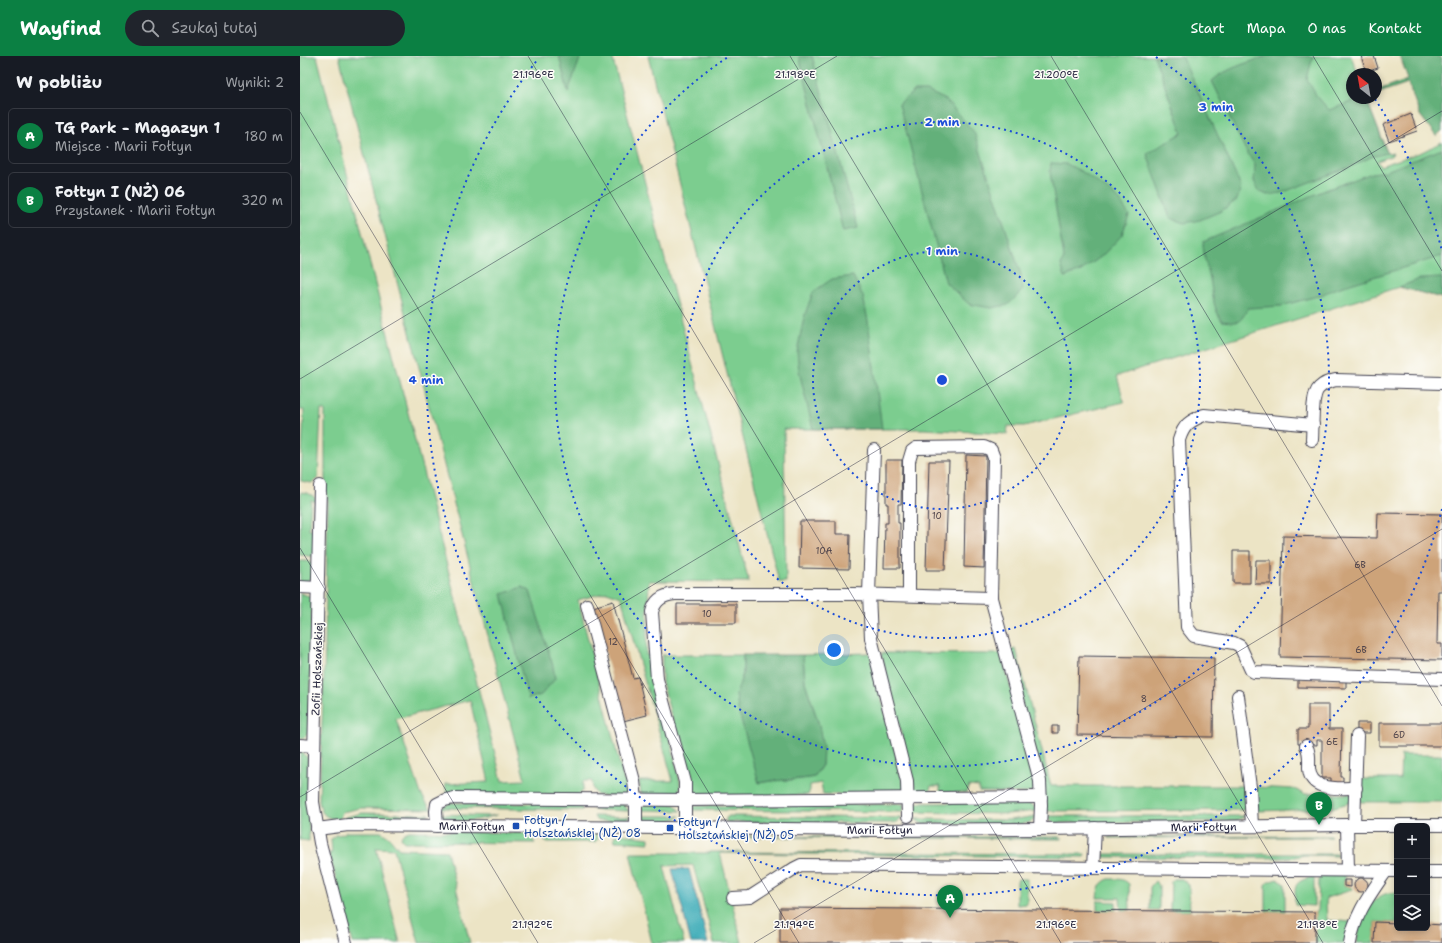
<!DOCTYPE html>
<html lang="pl">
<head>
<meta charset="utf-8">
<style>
	body { margin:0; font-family:"Shantell Sans",sans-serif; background:#20242c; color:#f1f3f6 }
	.controls { position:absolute; right:12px; bottom:12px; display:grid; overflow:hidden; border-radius:6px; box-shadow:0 2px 6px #0003 }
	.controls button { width:36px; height:36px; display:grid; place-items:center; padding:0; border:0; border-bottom:1px solid #363941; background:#171b24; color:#f1f3f6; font:20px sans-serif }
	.compass { position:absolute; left:1046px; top:12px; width:36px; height:36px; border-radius:50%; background:#171b24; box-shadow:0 2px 6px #0003; rotate:329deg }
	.you { position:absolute; left:534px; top:594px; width:14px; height:14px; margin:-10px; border:3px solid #fff; border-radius:50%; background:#1a73e8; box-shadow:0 0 0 6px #1a73e833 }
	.badge { display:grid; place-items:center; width:26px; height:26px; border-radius:50%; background:#0b8043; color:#fff; font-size:13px; font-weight:700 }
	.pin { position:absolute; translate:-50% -33px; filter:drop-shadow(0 1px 2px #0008) }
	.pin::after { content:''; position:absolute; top:21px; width:14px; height:12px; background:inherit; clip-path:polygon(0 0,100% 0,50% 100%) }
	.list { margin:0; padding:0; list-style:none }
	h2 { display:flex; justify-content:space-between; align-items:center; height:52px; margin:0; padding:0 16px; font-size:17px }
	h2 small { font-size:13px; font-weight:400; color:#9ea1a6 }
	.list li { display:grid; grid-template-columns:26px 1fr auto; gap:12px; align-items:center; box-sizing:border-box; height:56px; margin:0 8px 8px; padding:0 8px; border:1px solid #363941; border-radius:6px }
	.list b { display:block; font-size:15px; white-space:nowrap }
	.list p { margin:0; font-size:13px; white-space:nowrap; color:#9ea1a6 }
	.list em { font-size:13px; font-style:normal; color:#9ea1a6 }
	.icon { flex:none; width:22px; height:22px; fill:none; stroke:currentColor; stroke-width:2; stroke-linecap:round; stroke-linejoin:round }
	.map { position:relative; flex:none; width:1142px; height:887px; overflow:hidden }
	header { display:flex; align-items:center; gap:24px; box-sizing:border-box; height:56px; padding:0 20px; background:#0b8043; color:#fff }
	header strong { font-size:19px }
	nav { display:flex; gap:22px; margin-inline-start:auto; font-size:14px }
	.search { width:280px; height:36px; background:#20242c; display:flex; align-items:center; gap:10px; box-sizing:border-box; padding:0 14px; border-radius:22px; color:#9ea1a6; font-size:15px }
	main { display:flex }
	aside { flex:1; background:#171b24 }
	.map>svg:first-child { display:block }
	.green { fill:#7bcd8f; stroke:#4e7865 }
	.forest { fill:#64b07a; stroke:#43695a }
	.water { fill:#3babb7; stroke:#2e6679 }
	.building { fill:#cda379 }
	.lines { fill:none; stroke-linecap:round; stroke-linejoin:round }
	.minor-casing { stroke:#403f50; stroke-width:14 }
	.minor { stroke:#fff; stroke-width:12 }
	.ticks { fill:none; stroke:#22223b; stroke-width:1; stroke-opacity:0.45 }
	.ring { fill:none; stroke:#1d4ed8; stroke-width:2; stroke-dasharray:2 4 }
	.transit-dot { fill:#1a4fb4; stroke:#fdfcf7; stroke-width:1.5 }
	.labels { text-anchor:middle; stroke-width:3; stroke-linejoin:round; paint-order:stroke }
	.number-label { font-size:9px; fill:#4d424a }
	.street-label { font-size:11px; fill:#22223b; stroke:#fdfcf7 }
	.transit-label { font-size:11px; fill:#164399; stroke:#fdfcf7; text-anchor:start }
	.ticks-label { font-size:10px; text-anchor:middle; fill:#22223b; stroke:#fdfcf7; stroke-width:3; stroke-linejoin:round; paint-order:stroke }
	.centre { fill:#1d4ed8; stroke:#fdfcf7; stroke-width:2 }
	.ring-label { font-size:12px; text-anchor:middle; font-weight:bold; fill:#1d4ed8; stroke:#fdfcf7; stroke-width:3; stroke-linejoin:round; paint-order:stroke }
</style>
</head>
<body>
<header>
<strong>Wayfind</strong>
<div class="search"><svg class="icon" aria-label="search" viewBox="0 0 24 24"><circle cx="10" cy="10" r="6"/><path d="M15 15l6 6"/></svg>Szukaj tutaj</div>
<nav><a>Start</a><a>Mapa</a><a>O nas</a><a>Kontakt</a></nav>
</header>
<main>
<aside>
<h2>W pobliżu<small>Wyniki: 2</small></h2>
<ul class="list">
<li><span class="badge">A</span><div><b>TG Park - Magazyn 1</b><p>Miejsce · Marii Fołtyn</p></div><em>180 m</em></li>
<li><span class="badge">B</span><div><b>Fołtyn I (NŻ) 06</b><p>Przystanek · Marii Fołtyn</p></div><em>320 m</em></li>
</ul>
</aside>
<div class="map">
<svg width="1142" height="887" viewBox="0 0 1142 887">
	<rect width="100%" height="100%" fill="#fdfcf7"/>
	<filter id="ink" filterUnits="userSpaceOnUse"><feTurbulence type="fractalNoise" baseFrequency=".025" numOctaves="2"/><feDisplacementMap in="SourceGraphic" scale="8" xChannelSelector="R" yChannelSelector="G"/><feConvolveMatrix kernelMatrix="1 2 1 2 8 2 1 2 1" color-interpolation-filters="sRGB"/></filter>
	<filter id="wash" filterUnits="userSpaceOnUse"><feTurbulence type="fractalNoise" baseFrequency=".012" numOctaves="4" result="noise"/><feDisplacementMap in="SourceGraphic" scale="16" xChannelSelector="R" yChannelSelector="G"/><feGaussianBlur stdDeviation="0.9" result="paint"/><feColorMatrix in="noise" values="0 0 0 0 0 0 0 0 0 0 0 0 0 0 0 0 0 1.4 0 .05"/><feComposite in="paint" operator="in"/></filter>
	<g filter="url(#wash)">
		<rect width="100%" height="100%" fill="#ece4c5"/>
		<!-- green -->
		<path class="green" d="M0 0H17L202 725 225 724 39 0H312L449 526 349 525 346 599H351L380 726V733L376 739H344L341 737 339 725H373L321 541 307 536 278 544 324 725H330C329 728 330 732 328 735 324 744 305 739 297 739L293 733 292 725H283V735L279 739H147L145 728 189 726 170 644 96 663 121 738 131 753 61 752 42 756 40 763C26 763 21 759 19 745L25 591 28 445 25 433V354H21L18 423 11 427 1 425 4 354H0Z
			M348 0H1051L1058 18H1052V42H1066L1088 98 1093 97 1091 100 1077 105 1080 110 1122 96 1142 86V242L1099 231 817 320 824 346 724 370H708L707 378 624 373H484L486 526H479Z
			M1 436C8 437 14 438 17 446L11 444 9 474H17L16 501 0 499Z
			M0 505H8L16 510C15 519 10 526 0 527Z
			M0 537 9 540 12 544 9 677 5 681 0 683Z
			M716 593 751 730H946L947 754 746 755 710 594Z
			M570 597 604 730V740L523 738 521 727 510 729V734L508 739 394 740 392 736 362 626V599H443V617L441 626 459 727C477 723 495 725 514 721L522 709 519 669 505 626 503 599Z
			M581 597 694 598 701 597 735 721V733L730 737 679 736V731L669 730 666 737 640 736V730H631C629 740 622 738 614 739V729Z
			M0 695 6 700 8 703 9 785 0 784Z
			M1101 699H1142V746H1060L1059 723H1100Z
			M956 731 994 733 1005 738H1053L1052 746 1031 752 1022 753 957 755Z
			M150 747 277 748 280 749 283 754 139 752Z
			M613 747H728L735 751 737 755 707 758 613 756Z
			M299 748H323L329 755 293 754 295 750Z
			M344 748H374L381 755 339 754 340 751Z
			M604 748 603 756 391 754 395 750Z
			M62 757 129 758 121 765 45 764 46 761Z
			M138 758 190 760 197 759C183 763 149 771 138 758Z
			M294 760 329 761V762L324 766 299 765 296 764Z
			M339 760H380C372 767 345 770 339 760Z
			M429 760 603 762 597 766 591 767 426 766V762Z
			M747 760H946L936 765 756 767 752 766Z
			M730 761H737L731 766 723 768H622L615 763 710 764Z
			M109 775 222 777 228 778 235 787 104 786C98 781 103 777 109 775Z
			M45 776H81L89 781 99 793 147 795 170 887H119L94 793 76 792 100 887H53L29 797H32L31 783 36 779 44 778Z
			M250 777H292L296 779 298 783 295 786H245V780Z
			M321 778 349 782V787L315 785 314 780Z
			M421 780 567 781V782L420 781Z
			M1031 780V781L808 782V781Z
			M594 781H761V783L594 782Z
			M410 796 785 798 784 801 420 797 442 887H414L393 809 364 810 384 887H352L330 797H409Z
			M804 798H1036L1040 800 1005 799 990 802 803 801Z
			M1045 818V824H1044V830L1051 831 1052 834 1026 842 1027 864 1051 866 1046 887H1015V856L1018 855 1019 819Z
			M1014 820V850L995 849C995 827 993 827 1014 820Z
			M718 823H727V848L717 849V825Z
			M809 823C817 823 823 822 829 828L830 854H821L820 842H797C798 833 800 826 809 823Z
			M874 823H882L889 829 890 855H870L871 826Z
			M977 823 984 827 985 830V855H966V829L968 826Z
			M855 825 859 829V854H850V831Z
			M1089 837H1097V867L1075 866 1074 887H1057C1058 868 1068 841 1089 837Z
			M797 845 816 846V854H797Z"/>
		<!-- forest -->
		<path class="forest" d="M259 0H281L268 36Z
			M499 0H512L558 172 543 175Z
			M854 0H882L941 131 937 144 921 155 900 164 884 167 870 162 847 98 882 77Z
			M967 0H1013L1007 23 1016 39 1029 54 1062 42H1066L1087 97 1071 101 1052 110 981 137 967 139 959 135 954 125 955 109 946 95 912 25C928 11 948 7 967 0Z
			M1100 0H1140L1142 3V75L1136 80 1120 59 1108 27 1076 38V35L1108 23Z
			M614 35H627L646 44 674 76 721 219 723 234 708 249 691 252 669 248 646 227 599 48Z
			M1142 93V200L1034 233 1021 239 981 250 948 252C939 268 940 267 922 265 913 253 913 238 910 223 907 211 903 198 903 186L1023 135 1072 117 1086 115Z
			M751 107 767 108 786 118 818 142 829 159 822 179 802 200 781 215 765 221 761 209 764 202 750 116Z
			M553 220 563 240 568 265 582 373H513L499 315 497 296 504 261 513 236 532 223Z
			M1142 222V242L1099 231 1120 223Z
			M222 531 230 535 253 610 255 623 241 639 228 643 202 538Z
			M443 599H503L505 626 519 669 523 692 522 709 514 721C495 725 477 723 459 727L438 653 436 639 443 617Z"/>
		<!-- water -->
		<path class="water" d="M372 813H389L408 887H391Z"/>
		<g id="blocks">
			<!-- building -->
			<path class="building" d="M1061 0H1074L1078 12 1066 16Z
				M1111 58 1117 75 1089 85 1083 69Z
				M666 399 686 400 684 512 664 511Z
				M586 404H602L601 448H598V467H600V512H584L585 467H588V448H586Z
				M629 405H649L645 514H626Z
				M1078 457 1142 458V535H1138L1137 588H1142V604L980 601 983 480 1077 482Z
				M500 465H536V478H550L549 513 499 512Z
				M933 495H950V527H933Z
				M956 504H971V528H955Z
				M313 545 333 622 338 621 347 659 323 665 293 551Z
				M377 548H436V567H377Z
				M779 600 914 602 913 681 777 679Z
				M998 622H1046V632L998 631Z
				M1008 649H1029V673H1042L1041 721H1043V727H1031V722H1022V684H1017V689L998 688V673H1008Z
				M1057 667H1070V677H1057Z
				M1079 667H1142V690H1079Z
				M752 670H758V677H752Z
				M1054 829a7 7 0 1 1 14 0a7 7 0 1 1-14 0Z
				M1044 824H1051V831L1044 830Z
				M480 852 1015 856V887H480Z
				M1075 866 1097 867V872H1127V868L1142 869V887H1074Z"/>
		</g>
	</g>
	<g filter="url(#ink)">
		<use href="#blocks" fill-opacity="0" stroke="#403f50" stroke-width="1"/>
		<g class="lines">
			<!-- minor casing -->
			<g class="minor-casing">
				<g id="minor">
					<path d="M1013 369 904 359C890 365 884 368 879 384L887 571 894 580 934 587 940 590 951 614 954 616 1142 623"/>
					<path d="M1012 384C1013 372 1011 339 1019 332 1024 327 1030 325 1036 324L1142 327"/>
					<path d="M574 394 569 538 571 582 607 725 608 760"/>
					<path d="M20 430 13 746 20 787 46 887"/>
					<path d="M0 531 19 532"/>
					<path d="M609 539V405L612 395 616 392 684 391 691 394 694 402 691 542"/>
					<path d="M287 549 334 725 336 744V772"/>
					<path d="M938 640 950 731 952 770"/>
					<path d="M0 689 14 690"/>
					<path d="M1006 690C1010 696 1009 704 1009 712 1010 736 1039 732 1056 732"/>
					<path d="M1047 769 1048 814"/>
					<path d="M1054 769 1057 680"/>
					<path d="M137 770 136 755 137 748 145 744 154 742 386 744 741 741"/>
					<path d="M385 771V726L357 623 352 556C355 544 363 539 375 538H554L691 542 740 725 741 749 740 773"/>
					<path id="s1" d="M17 773 48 769 580 774 740 773 1047 769H1142"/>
					<path d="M793 812 795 772"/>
					<path d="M1127 816H1142"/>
					<path d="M433 842 450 841 495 812 501 809 1097 815"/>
					<path d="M1050 887C1054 859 1071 837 1086 815"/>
				</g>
			</g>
			<!-- minor -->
			<use href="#minor" class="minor"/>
		</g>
	</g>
	<!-- ticks -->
	<path class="ticks" d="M228 0 761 887M490 0 1023 887M751 0 1142 650M1013 0 1142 215M0 56 499 887M0 323 537 0M0 492 238 887M0 741 1142 55M454 887 1142 473"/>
	<!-- distance rings -->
	<g class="ring">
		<circle cx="642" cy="324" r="129"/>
		<circle cx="642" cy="324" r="258"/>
		<path d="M856 1A387 387 0 1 1 428 1"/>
		<path d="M1142 453A516 516 0 1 1 238 3M1075 43A516 516 0 0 1 1142 195"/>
	</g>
	<!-- markers -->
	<g class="transit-dot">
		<rect x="212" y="766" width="8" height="8" rx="2"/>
		<rect x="366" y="768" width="8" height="8" rx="2"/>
	</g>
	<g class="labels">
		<!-- number labels -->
		<g class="number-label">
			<text x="637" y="463">10</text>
			<text x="524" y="498">10A</text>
			<text x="1060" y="512">6B</text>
			<text x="407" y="561">10</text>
			<text x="313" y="589">12</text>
			<text x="1061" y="597">6B</text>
			<text x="844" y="646">8</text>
			<text x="1099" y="682">6D</text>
			<text x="1032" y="689">6E</text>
		</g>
		<!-- street labels -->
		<g class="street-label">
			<text transform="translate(17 613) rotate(-88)" y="4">Zofii Holszańskiej</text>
			<text dy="4" stroke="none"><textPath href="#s1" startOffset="155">Marii Fołtyn</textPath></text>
			<text dy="4" stroke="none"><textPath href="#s1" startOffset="887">Marii Fołtyn</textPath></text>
			<text dy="4" stroke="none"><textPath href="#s1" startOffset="563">Marii Fołtyn</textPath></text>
		</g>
		<!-- transit labels -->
		<g class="transit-label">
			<text x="224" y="768">Fołtyn /<tspan x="224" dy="13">Holsztańskiej (NŻ) 08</tspan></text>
			<text x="378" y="770">Fołtyn /<tspan x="378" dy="13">Holsztańskiej (NŻ) 05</tspan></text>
		</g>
	</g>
	<g class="ticks-label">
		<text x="233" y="22">21.196°E</text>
		<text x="495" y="22">21.198°E</text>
		<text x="756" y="22">21.200°E</text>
		<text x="232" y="872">21.192°E</text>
		<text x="494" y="872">21.194°E</text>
		<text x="756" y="872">21.196°E</text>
		<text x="1017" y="872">21.198°E</text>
	</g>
	<circle cx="642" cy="324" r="6" class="centre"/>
	<g class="ring-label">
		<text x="916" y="55">3 min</text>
		<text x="642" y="70">2 min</text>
		<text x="642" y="199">1 min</text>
		<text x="126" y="328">4 min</text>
	</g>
</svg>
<div class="controls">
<button>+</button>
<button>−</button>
<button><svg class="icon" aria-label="layers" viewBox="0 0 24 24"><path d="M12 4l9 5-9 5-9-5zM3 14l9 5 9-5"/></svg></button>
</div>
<svg class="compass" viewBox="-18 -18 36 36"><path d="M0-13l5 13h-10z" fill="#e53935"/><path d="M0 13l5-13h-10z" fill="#9ea1a6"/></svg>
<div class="you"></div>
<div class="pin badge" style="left:650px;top:862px">A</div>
<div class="pin badge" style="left:1019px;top:769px">B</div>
</div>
</main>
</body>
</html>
